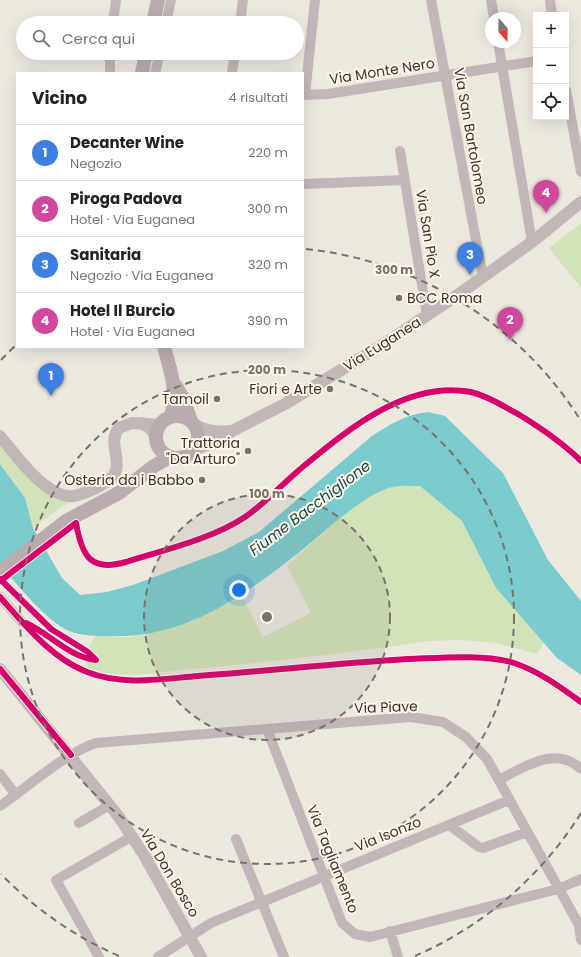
<!DOCTYPE html>
<html lang="it">
<head>
<meta charset="utf-8">
<style>
	body { margin:0; font-family:Poppins,sans-serif; background:#f6f6f6; color:#222 }
	.controls { position:absolute; right:12px; top:12px; display:grid; overflow:hidden; border-radius:0px; box-shadow:0 4px 16px #0002 }
	.controls button { width:36px; height:36px; display:grid; place-items:center; padding:0; border:0; border-bottom:1px solid #e0e0e0; background:#fff; color:#222; font:20px sans-serif }
	.compass { position:absolute; left:485px; top:12px; width:36px; height:36px; border-radius:50%; background:#fff; box-shadow:0 4px 16px #0002; rotate:160deg }
	.you { position:absolute; left:239px; top:590px; width:14px; height:14px; margin:-10px; border:3px solid #fff; border-radius:50%; background:#1a73e8; box-shadow:0 0 0 6px #1a73e833 }
	.badge { display:grid; place-items:center; width:26px; height:26px; border-radius:50%; background:#b45309; color:#fff; font-size:13px; font-weight:700 }
	.pin { position:absolute; translate:-50% -33px; filter:drop-shadow(0 1px 2px #0008) }
	.pin::after { content:''; position:absolute; top:21px; width:14px; height:12px; background:inherit; clip-path:polygon(0 0,100% 0,50% 100%) }
	.list { margin:0; padding:0; list-style:none }
	h2 { display:flex; justify-content:space-between; align-items:center; height:52px; margin:0; padding:0 16px; font-size:17px }
	h2 small { font-size:13px; font-weight:400; color:#767676 }
	.list li { display:grid; grid-template-columns:26px 1fr auto; gap:12px; align-items:center; box-sizing:border-box; height:56px; padding:0 16px; border-top:1px solid #e0e0e0 }
	.list b { display:block; font-size:15px; white-space:nowrap }
	.list p { margin:0; font-size:13px; white-space:nowrap; color:#767676 }
	.list em { font-size:13px; font-style:normal; color:#767676 }
	.icon { flex:none; width:22px; height:22px; fill:none; stroke:currentColor; stroke-width:2; stroke-linecap:round; stroke-linejoin:round }
	.map { position:relative; flex:none; width:581px; height:957px; overflow:hidden }
	.search { position:absolute; background:#fff; box-shadow:0 4px 16px #0002; left:16px; top:16px; width:288px; height:44px; display:flex; align-items:center; gap:10px; box-sizing:border-box; padding:0 14px; border-radius:22px; color:#767676; font-size:15px }
	.panel { position:absolute; background:#fff; box-shadow:0 4px 16px #0002; left:16px; top:72px; width:288px; height:276px; border-radius:0px }
	.map>svg:first-child { display:block }
	.green { fill:#d3e3b9 }
	.water { fill:#7acbce }
	.lines { fill:none; stroke-linecap:round; stroke-linejoin:round }
	.minor { stroke:#c2b7b7; stroke-width:10 }
	.tertiary { stroke:#c2b7b7; stroke-width:12 }
	.secondary { stroke:#baacae; stroke-width:14 }
	.cycleway-casing { stroke:#fef6e9; stroke-width:8 }
	.cycleway { stroke:#d6006c; stroke-width:6 }
	.ring { fill:none; stroke:#77736b; stroke-width:2; stroke-dasharray:7 5 }
	.poi-dot { fill:#77736b; stroke:#fef6e9; stroke-width:1.5 }
	.labels { text-anchor:middle; stroke-width:4; stroke-linejoin:round; paint-order:stroke }
	.street-label { font-size:14px; fill:#38342d; stroke:#fef6e9 }
	.poi-label { font-size:14px; fill:#38342d; stroke:#fef6e9; text-anchor:end }
	.water-label { font-size:15px; font-style:italic; fill:#12474a; stroke:#fef6e9 }
	.centre { fill:#77736b; stroke:#fef6e9; stroke-width:2 }
	.ring-label { font-size:12px; text-anchor:middle; font-weight:bold; fill:#77736b; stroke:#fef6e9; stroke-width:4; stroke-linejoin:round; paint-order:stroke }
</style>
</head>
<body>
<div class="map">
<svg width="581" height="957" viewBox="0 0 581 957">
	<rect width="100%" height="100%" fill="#ede8de"/>
	<!-- green -->
	<path class="green" d="M581 223V288L549 248Z
		M0 440 51 496 69 502 33 528 25 498 0 464Z
		M420 486 462 521 496 588 544 642 537 654 496 643 460 640 430 641C351 653 271 662 192 669 161 672 116 681 87 668L84 654 96 636 131 637 190 622 242 596 263 637 311 613 287 566C310 545 363 493 392 487 401 485 411 486 420 486Z"/>
	<!-- water -->
	<path class="water" d="M428 412 445 416 503 473 548 560 581 601V675L557 658 496 588 462 521 420 486C411 486 402 485 393 487 368 491 323 533 302 550 245 595 187 638 111 636 98 636 82 636 69 631 47 622 16 583 0 564V464L25 498 33 528 62 578 80 595 107 592 133 585 223 551 259 532 372 436C389 425 406 414 428 412Z"/>
	<g class="lines">
		<!-- minor -->
		<path class="minor" d="M431 0 483 277
			M491 0 494 18
			M550 0 552 15
			M113 23 116 0
			M166 23 171 0
			M240 23 243 0
			M498 42 532 242
			M110 73V53
			M155 73 160 53
			M232 73 235 53
			M566 90 581 172
			M303 95 328 94 536 61
			M305 95 315 0
			M400 151 427 316
			M303 184 405 180
			M0 597 22 622
			M267 729 342 923 355 934 370 937 558 889 581 879
			M0 774 16 795
			M499 780C524 767 556 745 581 769
			M0 806C26 788 67 752 96 743L411 717 443 722 466 737 487 759 579 925 581 940
			M79 823 110 805
			M449 825 479 847 483 848 527 832
			M236 839 284 957
			M390 931 398 957
			M99 957 56 880 131 837
			M158 957 211 923 509 800"/>
		<!-- tertiary -->
		<path class="tertiary" d="M142 423 151 429 156 437
			M195 425C207 431 217 433 231 431
			M0 436C16 455 46 499 74 496 81 495 87 492 94 489 103 484 114 480 116 470 120 455 108 442 119 428L132 423 160 425
			M195 450 221 439 232 431 285 404 384 344 459 294 532 242 581 202
			M0 669 119 817 144 855 201 957"/>
		<!-- secondary -->
		<path class="secondary" d="M153 23 158 0
			M142 73 146 53
			M164 347C171 371 178 392 171 417
			M176 386 183 398 191 421
			M156 437a21 21 0 1 1 42 0a21 21 0 1 1-42 0Z
			M0 572 66 521 119 493 154 466 170 457"/>
		<!-- cycleway casing -->
		<g class="cycleway-casing">
			<path id="cycleway" d="M0 579 51 629 88 652 96 660C69 657 50 634 26 623
				M0 581 76 523C82 557 91 572 126 562 164 550 212 539 245 517 267 502 284 482 305 465 350 428 408 380 471 392 488 396 503 406 518 414 541 428 562 442 581 461
				M0 597C25 625 51 658 87 672 123 686 161 679 198 676 268 671 338 663 408 659 438 658 482 654 511 662 537 670 559 686 581 702
				M0 669 71 755"/>
		</g>
		<!-- cycleway -->
		<use href="#cycleway" class="cycleway"/>
	</g>
	<!-- distance rings -->
	<circle cx="267" cy="617" r="123" fill="#77736b" fill-opacity=".12"/>
	<g class="ring">
		<circle cx="267" cy="617" r="123"/>
		<circle cx="267" cy="617" r="247"/>
		<path d="M581 813A370 370 0 0 1 415 956M119 956A370 370 0 0 1 1 874M1 360A370 370 0 0 1 15 346M306 249A370 370 0 0 1 581 421"/>
	</g>
	<!-- markers -->
	<g class="poi-dot">
		<circle cx="399" cy="298" r="4"/>
		<circle cx="330" cy="389" r="4"/>
		<circle cx="217" cy="399" r="4"/>
		<circle cx="248" cy="451" r="4"/>
		<circle cx="202" cy="480" r="4"/>
	</g>
	<g class="labels">
		<!-- street labels -->
		<g class="street-label">
			<text transform="translate(382 71) rotate(-9)" y="5">Via Monte Nero</text>
			<text transform="translate(471 136) rotate(80)" y="5">Via San Bartolomeo</text>
			<text transform="translate(428 234) rotate(81)" y="5">Via San Pio X</text>
			<text transform="translate(382 344) rotate(-32)" y="5">Via Euganea</text>
			<text transform="translate(386 707) rotate(-2)" y="5">Via Piave</text>
			<text transform="translate(388 834) rotate(-22)" y="5">Via Isonzo</text>
			<text transform="translate(333 859) rotate(68)" y="5">Via Tagliamento</text>
			<text transform="translate(170 873) rotate(59)" y="5">Via Don Bosco</text>
		</g>
		<!-- poi labels -->
		<g class="poi-label">
			<text x="407" y="303" text-anchor="start">BCC Roma</text>
			<text x="322" y="394">Fiori e Arte</text>
			<text x="209" y="404">Tamoil</text>
			<text x="240" y="448">Trattoria<tspan x="240" dy="16">"Da Arturo"</tspan></text>
			<text x="194" y="485">Osteria da i Babbo</text>
		</g>
		<!-- water labels -->
		<g class="water-label">
			<text transform="translate(310 508) rotate(-37)" y="5">Fiume Bacchiglione</text>
		</g>
	</g>
	<circle cx="267" cy="617" r="6" class="centre"/>
	<g class="ring-label">
		<text x="394" y="274">300 m</text>
		<text x="267" y="374">200 m</text>
		<text x="267" y="498">100 m</text>
	</g>
</svg>
<div class="controls">
<button>+</button>
<button>−</button>
<button><svg class="icon" aria-label="locate" viewBox="0 0 24 24"><circle cx="12" cy="12" r="6"/><path d="M12 2v4M12 18v4M2 12h4M18 12h4"/></svg></button>
</div>
<svg class="compass" viewBox="-18 -18 36 36"><path d="M0-13l5 13h-10z" fill="#e53935"/><path d="M0 13l5-13h-10z" fill="#767676"/></svg>
<div class="you"></div>
<div class="pin badge" style="left:51px;top:396px;background:#3f7fe0">1</div>
<div class="pin badge" style="left:510px;top:340px;background:#d1479c">2</div>
<div class="pin badge" style="left:470px;top:275px;background:#3f7fe0">3</div>
<div class="pin badge" style="left:546px;top:213px;background:#d1479c">4</div>
<div class="search"><svg class="icon" aria-label="search" viewBox="0 0 24 24"><circle cx="10" cy="10" r="6"/><path d="M15 15l6 6"/></svg>Cerca qui</div>
<section class="panel">
<h2>Vicino<small>4 risultati</small></h2>
<ul class="list">
<li><span class="badge" style="background:#3f7fe0">1</span><div><b>Decanter Wine</b><p>Negozio</p></div><em>220 m</em></li>
<li><span class="badge" style="background:#d1479c">2</span><div><b>Piroga Padova</b><p>Hotel · Via Euganea</p></div><em>300 m</em></li>
<li><span class="badge" style="background:#3f7fe0">3</span><div><b>Sanitaria</b><p>Negozio · Via Euganea</p></div><em>320 m</em></li>
<li><span class="badge" style="background:#d1479c">4</span><div><b>Hotel Il Burcio</b><p>Hotel · Via Euganea</p></div><em>390 m</em></li>
</ul>
</section>
</div>
</body>
</html>
